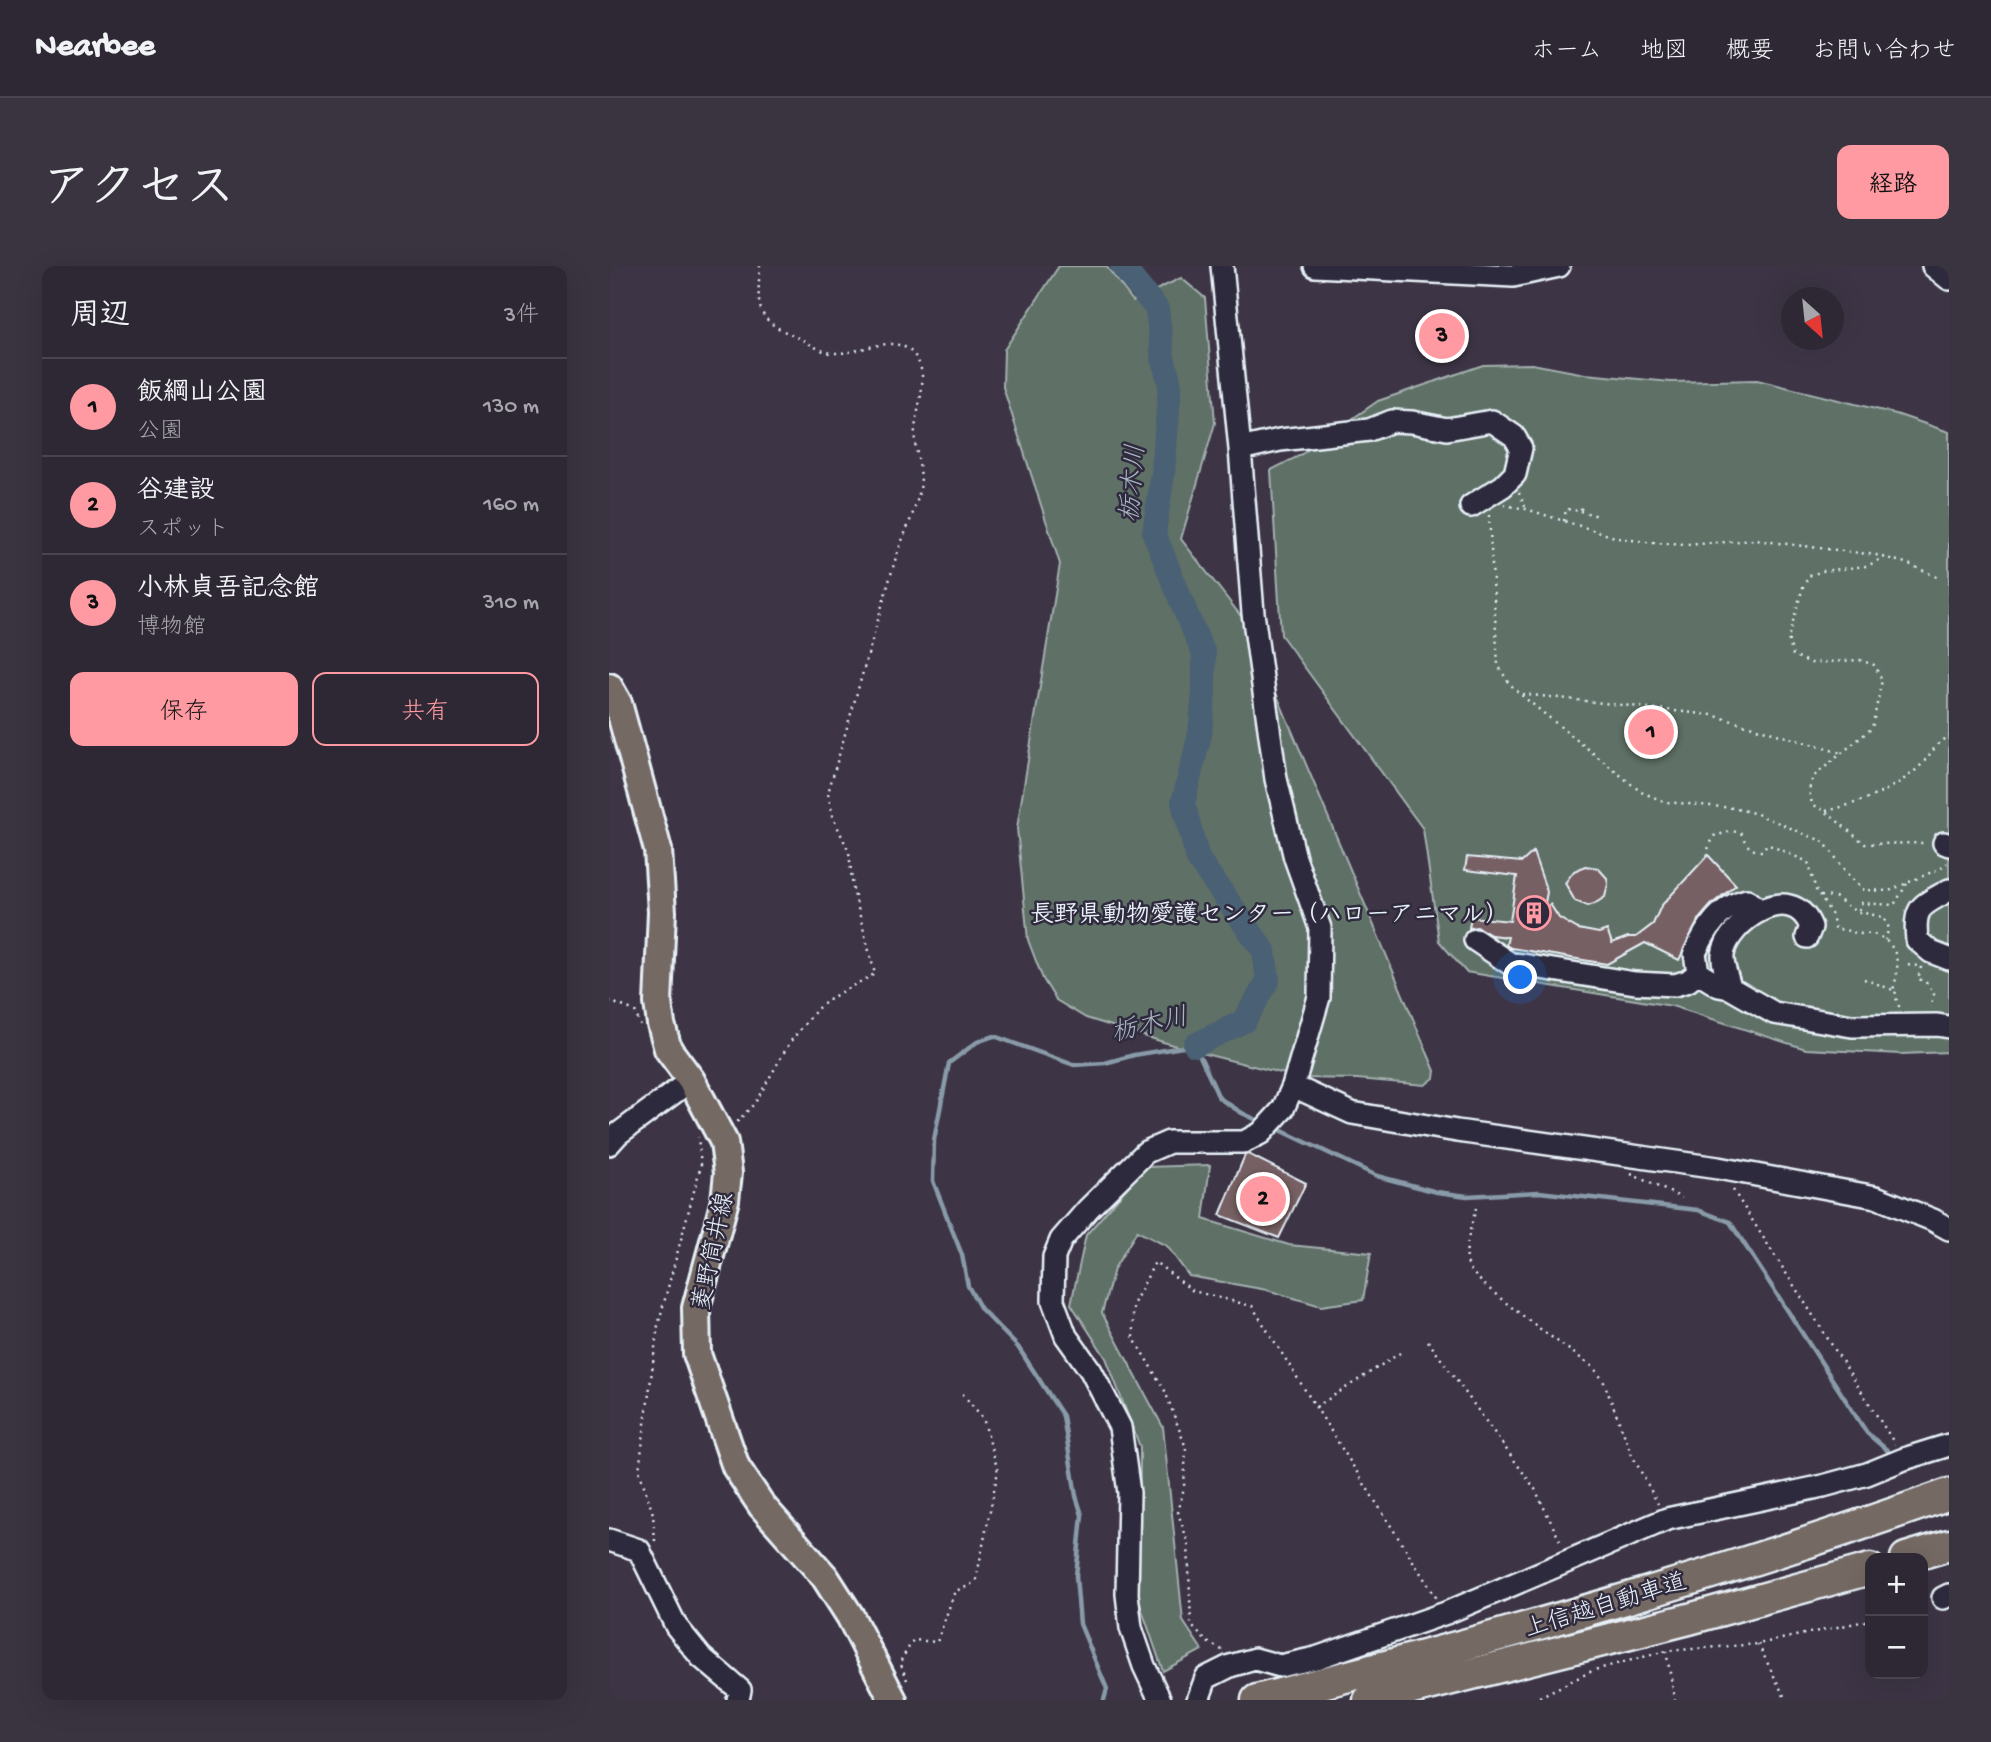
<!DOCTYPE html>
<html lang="ja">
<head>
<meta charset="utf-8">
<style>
	body { margin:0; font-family:"Gochi Hand","Klee One",sans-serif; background:#3a3440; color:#f1f3f6 }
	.controls { position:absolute; right:21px; bottom:21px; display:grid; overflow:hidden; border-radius:14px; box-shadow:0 7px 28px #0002 }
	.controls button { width:63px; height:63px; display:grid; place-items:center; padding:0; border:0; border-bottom:2px solid #49444f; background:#2e2834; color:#f1f3f6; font:35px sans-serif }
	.compass { position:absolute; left:1172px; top:21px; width:63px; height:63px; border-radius:50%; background:#2e2834; box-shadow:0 7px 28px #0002; rotate:153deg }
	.you { position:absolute; left:912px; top:712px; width:24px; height:24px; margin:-18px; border:5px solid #fff; border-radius:50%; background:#1a73e8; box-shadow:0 0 0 10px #1a73e833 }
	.badge { display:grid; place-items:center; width:46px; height:46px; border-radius:50%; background:#ff9aa2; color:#111; font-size:23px; font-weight:700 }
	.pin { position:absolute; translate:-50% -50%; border:4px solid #fff; box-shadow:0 2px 7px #0006 }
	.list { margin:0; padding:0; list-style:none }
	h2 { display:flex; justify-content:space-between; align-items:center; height:91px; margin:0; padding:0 28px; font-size:30px }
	h2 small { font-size:23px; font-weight:400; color:#a7a6ac }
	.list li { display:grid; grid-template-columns:46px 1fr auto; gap:21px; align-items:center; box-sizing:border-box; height:98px; padding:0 28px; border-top:2px solid #49444f }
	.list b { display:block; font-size:26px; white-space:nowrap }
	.list p { margin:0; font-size:23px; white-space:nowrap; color:#a7a6ac }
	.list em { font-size:23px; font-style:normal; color:#a7a6ac }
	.actions { display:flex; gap:14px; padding:21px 28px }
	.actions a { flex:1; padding:16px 0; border:2px solid #ff9aa2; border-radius:14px; text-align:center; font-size:24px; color:#ff9aa2 }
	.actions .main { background:#ff9aa2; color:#111 }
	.map { position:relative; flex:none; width:1340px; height:1434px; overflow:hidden; border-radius:14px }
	header { display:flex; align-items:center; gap:42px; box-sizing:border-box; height:98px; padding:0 35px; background:#2e2834; border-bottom:2px solid #49444f }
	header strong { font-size:33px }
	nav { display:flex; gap:38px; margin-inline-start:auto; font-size:24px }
	.intro { display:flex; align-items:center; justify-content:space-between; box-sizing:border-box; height:168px; padding:0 42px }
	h1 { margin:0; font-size:49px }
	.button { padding:18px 32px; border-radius:14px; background:#ff9aa2; color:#111; font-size:24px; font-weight:700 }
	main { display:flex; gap:42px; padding:0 42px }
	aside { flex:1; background:#2e2834; border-radius:14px; box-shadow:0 7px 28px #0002 }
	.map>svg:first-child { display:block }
	.green { fill:#5e6f66; stroke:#a3b0af; stroke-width:2 }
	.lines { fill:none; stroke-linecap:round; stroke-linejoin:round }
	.stream { stroke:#899ba9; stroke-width:4.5 }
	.river { stroke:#4a6174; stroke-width:24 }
	.building { fill:#766063; stroke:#e8f1f8; stroke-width:2 }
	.minor-casing { stroke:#e8f1f8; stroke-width:26 }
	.major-casing { stroke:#e8f1f8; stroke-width:32 }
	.highway-casing { stroke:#e8f1f8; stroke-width:35 }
	.path { stroke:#e8f1f8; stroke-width:2.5; stroke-dasharray:2 5; stroke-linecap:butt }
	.minor { stroke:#2f2a3d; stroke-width:21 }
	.major { stroke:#756964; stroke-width:26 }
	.highway { stroke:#756964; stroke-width:30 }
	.labels { text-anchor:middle; stroke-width:5; stroke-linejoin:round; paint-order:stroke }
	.poi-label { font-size:24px; font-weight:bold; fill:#e8f1f8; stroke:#2f2a3d; text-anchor:end }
	.street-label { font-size:24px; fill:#e8f1f8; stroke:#2f2a3d }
	.water-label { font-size:26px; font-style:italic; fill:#a9b7c3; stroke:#2f2a3d }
</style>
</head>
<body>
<header>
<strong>Nearbee</strong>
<nav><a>ホーム</a><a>地図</a><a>概要</a><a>お問い合わせ</a></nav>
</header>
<div class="intro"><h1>アクセス</h1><a class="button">経路</a></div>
<main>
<aside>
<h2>周辺<small>3件</small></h2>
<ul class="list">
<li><span class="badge">1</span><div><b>飯綱山公園</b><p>公園</p></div><em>130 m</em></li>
<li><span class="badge">2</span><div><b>谷建設</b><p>スポット</p></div><em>160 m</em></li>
<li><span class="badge">3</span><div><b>小林貞吾記念館</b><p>博物館</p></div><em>310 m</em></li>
</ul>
<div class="actions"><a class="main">保存</a><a>共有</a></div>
</aside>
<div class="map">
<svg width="1340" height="1434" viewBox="0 0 1340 1434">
	<rect width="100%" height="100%" fill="#3d3545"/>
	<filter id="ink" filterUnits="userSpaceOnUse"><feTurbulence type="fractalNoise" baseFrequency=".0143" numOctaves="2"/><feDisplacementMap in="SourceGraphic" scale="14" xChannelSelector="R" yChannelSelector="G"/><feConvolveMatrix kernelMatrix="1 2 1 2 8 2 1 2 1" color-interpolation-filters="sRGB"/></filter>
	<g filter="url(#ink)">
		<!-- green -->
		<path class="green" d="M450 0H497L524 35 572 12 596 32 606 157 572 273 638 358 826 805 825 812 816 819 748 813 692 812 580 784 477 752 447 734 434 713 419 674 408 562 451 298 394 121 395 84Z
			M923 98 976 108 1062 116 1148 114 1287 148 1340 166V786L1292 788 1197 783 1063 740 857 706 830 675 814 563 672 369 662 204 690 190 769 135 874 99Z
			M601 899 594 953 680 979 762 987 754 1034 712 1040 658 1024 580 1010 558 980 528 965 505 1003 493 1047 554 1161 574 1355 593 1384 554 1405 530 1335 531 1181 497 1092 462 1038 477 969 536 901Z"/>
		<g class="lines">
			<!-- stream -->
			<path class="stream" d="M667 862 768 910 828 926 858 930 930 926 1089 944 1121 956 1258 1167 1279 1185
				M495 1434 498 1423 471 1358 467 1310 473 1249 467 1230 454 1150 409 1081 372 1043 359 1020 353 989 324 915 325 874 340 797 368 776 385 770 465 799 496 797 525 789 586 779 610 832 633 847 652 856"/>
			<!-- river -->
			<path class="river" d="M513 0 548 43 554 91 561 119 554 207 545 267 579 352 595 388V427L591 468 574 537 589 593 655 685 659 715 635 755 586 779"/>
		</g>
		<!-- building -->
		<path class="building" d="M924 586 938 626 934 647 941 638 950 652 969 663 990 667 998 664 1003 677 1019 671H1027L1044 658 1052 640 1099 589 1127 619 1103 638 1090 653 1070 694 1036 677 998 698 902 682 897 679 899 671 882 669 868 661 860 662 862 651 901 655 908 610 856 604 858 591 913 596Z
			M976 600 989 602 998 612 999 618 996 631 985 638 979 640 966 635 956 617 965 605Z
			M639 888 697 917 670 972 611 949 636 889Z"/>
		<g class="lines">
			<!-- minor casing -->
			<g class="minor-casing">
				<path id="minor" d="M706 0 904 10 950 0
					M1324 0 1340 13
					M631 183 671 174 760 164 783 155 803 156 838 163 883 155 905 170 912 182 906 208 894 220 862 240
					M1335 577 1340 579
					M1340 624C1314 640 1304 638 1308 674L1322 686 1340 693
					M866 674 900 697 1026 717 1066 719 1079 715 1089 707 1110 720 1121 722 1165 747 1243 760 1328 759 1340 761
					M1089 707 1086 687C1097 663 1111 640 1138 634L1150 644
					M1121 722C1119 712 1113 700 1114 689 1118 656 1183 612 1202 661L1198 671
					M684 820 743 847 848 865 1109 902 1267 931 1324 954 1340 963
					M0 878 9 868 82 814
					M0 1274 30 1284 67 1360 92 1391 131 1424 129 1434
					M1334 1332 1340 1329
					M551 1434 535 1400 522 1362 518 1328 520 1227 511 1161 482 1105 457 1070 444 1035 445 991 452 974 479 943 537 886 560 876H635L652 867 674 843 684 820 710 731 711 662 686 592 667 513 644 347 631 183 613 0
					M589 1434 597 1412 621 1400 646 1393 671 1400 707 1392 837 1347 1058 1253 1214 1220 1258 1208 1295 1193 1340 1179"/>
			</g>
			<!-- major casing -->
			<g class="major-casing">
				<path id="major" d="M0 421 9 437 49 584 53 646 49 737 52 758 59 783 82 814 115 876 119 907 116 934 87 1042 88 1088 127 1201 153 1240 216 1311 241 1350 284 1434"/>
			</g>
			<!-- highway casing -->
			<g class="highway-casing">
				<path id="highway" d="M1297 1292 1340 1279
					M648 1434C881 1374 1113 1309 1340 1228
					M760 1434 1080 1353 1261 1303"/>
			</g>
			<!-- path -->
			<path class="path" d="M910 226 917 243
				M895 239 917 243 1009 272 1045 277 1077 279 1146 274 1267 289 1300 298 1332 313
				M971 245 989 250
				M880 249 889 399 899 416 911 428 1032 526 1057 536 1125 542 1148 548 1215 576 1241 611 1255 624 1280 625 1334 601 1338 597
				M955 255 957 243 971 245 973 241
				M1276 291 1258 300 1213 305 1200 310 1194 321 1179 372 1184 389 1202 397 1251 394 1265 399 1273 414 1263 462 1204 511 1200 524 1203 538 1216 545 1256 578 1318 577
				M913 428 1103 449 1232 487
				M1217 545C1251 537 1284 525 1310 501 1321 490 1326 478 1340 470
				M1099 583 1105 570 1123 565 1132 567C1137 578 1140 585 1153 585L1158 578 1199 596 1207 624 1223 649 1226 663C1235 663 1239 665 1247 667 1252 669 1259 667 1264 668 1292 677 1291 702 1284 724
				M1212 630 1226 631 1246 645 1274 651 1280 662 1276 674
				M1250 644 1252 637 1285 639 1299 616
				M1299 698 1313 701
				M1312 701 1309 713 1316 715 1325 728 1321 741
				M1255 713 1287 725 1286 729 1291 743
				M0 735 26 745 31 759
				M128 856 146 837 181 776 209 742 230 727 266 708 244 623 240 586 224 551 219 527C241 451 263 375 285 298 292 273 306 248 311 223 314 207 308 192 306 176 303 150 322 117 308 93 289 62 252 89 225 87 215 87 204 80 196 75 149 54 147 51 151 0
				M1022 908 1073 932
				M1124 924 1286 1178
				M867 942C863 959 853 984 860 1001 867 1019 962 1085 984 1101L994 1114 1023 1189 1049 1238
				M819 1075 926 1223 953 1279
				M707 1141 791 1087
				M46 1275 44 1248 30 1204 49 1059 92 899 89 871
				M1149 1378 1177 1434
				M613 1384 598 1376 582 1359 579 1276 569 1247 575 1221 577 1182 556 1125 524 1071V1039L546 996 584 1025 643 1040 828 1333
				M1057 1385 1066 1434
				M298 1414 291 1396 304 1374 328 1376 346 1325 360 1320 367 1314 389 1205 374 1152 352 1126
				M924 1434 985 1404 1057 1385 1149 1378 1261 1354"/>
			<!-- minor -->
			<use href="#minor" class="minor"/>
			<!-- major -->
			<use href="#major" class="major"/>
			<!-- highway -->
			<use href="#highway" class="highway"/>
		</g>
	</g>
	<!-- icons -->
	<defs>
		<g id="building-ring" transform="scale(1.75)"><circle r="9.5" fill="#2f2a3d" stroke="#ff9aa2" stroke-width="1.5"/><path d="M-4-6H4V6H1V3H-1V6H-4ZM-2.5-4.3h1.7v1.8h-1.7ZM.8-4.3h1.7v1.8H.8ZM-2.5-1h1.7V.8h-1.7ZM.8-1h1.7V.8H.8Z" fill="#ff9aa2"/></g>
	</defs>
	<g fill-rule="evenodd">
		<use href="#building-ring" x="925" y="647"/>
	</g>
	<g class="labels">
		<!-- poi labels -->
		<g class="poi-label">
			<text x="900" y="655">長野県動物愛護センター（ハローアニマル）</text>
		</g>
		<!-- street labels -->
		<g class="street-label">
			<text transform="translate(103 985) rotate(-78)" y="8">菱野筒井線</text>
			<text transform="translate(996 1338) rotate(-17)" y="8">上信越自動車道</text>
		</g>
		<!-- water labels -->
		<g class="water-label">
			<text transform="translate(522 217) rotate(-85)" y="9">栃木川</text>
			<text transform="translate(540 757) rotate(-13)" y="9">栃木川</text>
		</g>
	</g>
</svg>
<div class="controls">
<button>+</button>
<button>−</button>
</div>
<svg class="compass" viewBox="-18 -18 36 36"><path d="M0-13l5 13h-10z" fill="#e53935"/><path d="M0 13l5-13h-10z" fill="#a7a6ac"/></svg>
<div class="you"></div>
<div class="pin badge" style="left:1042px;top:466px">1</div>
<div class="pin badge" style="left:654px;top:933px">2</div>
<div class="pin badge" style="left:833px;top:70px">3</div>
</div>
</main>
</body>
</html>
